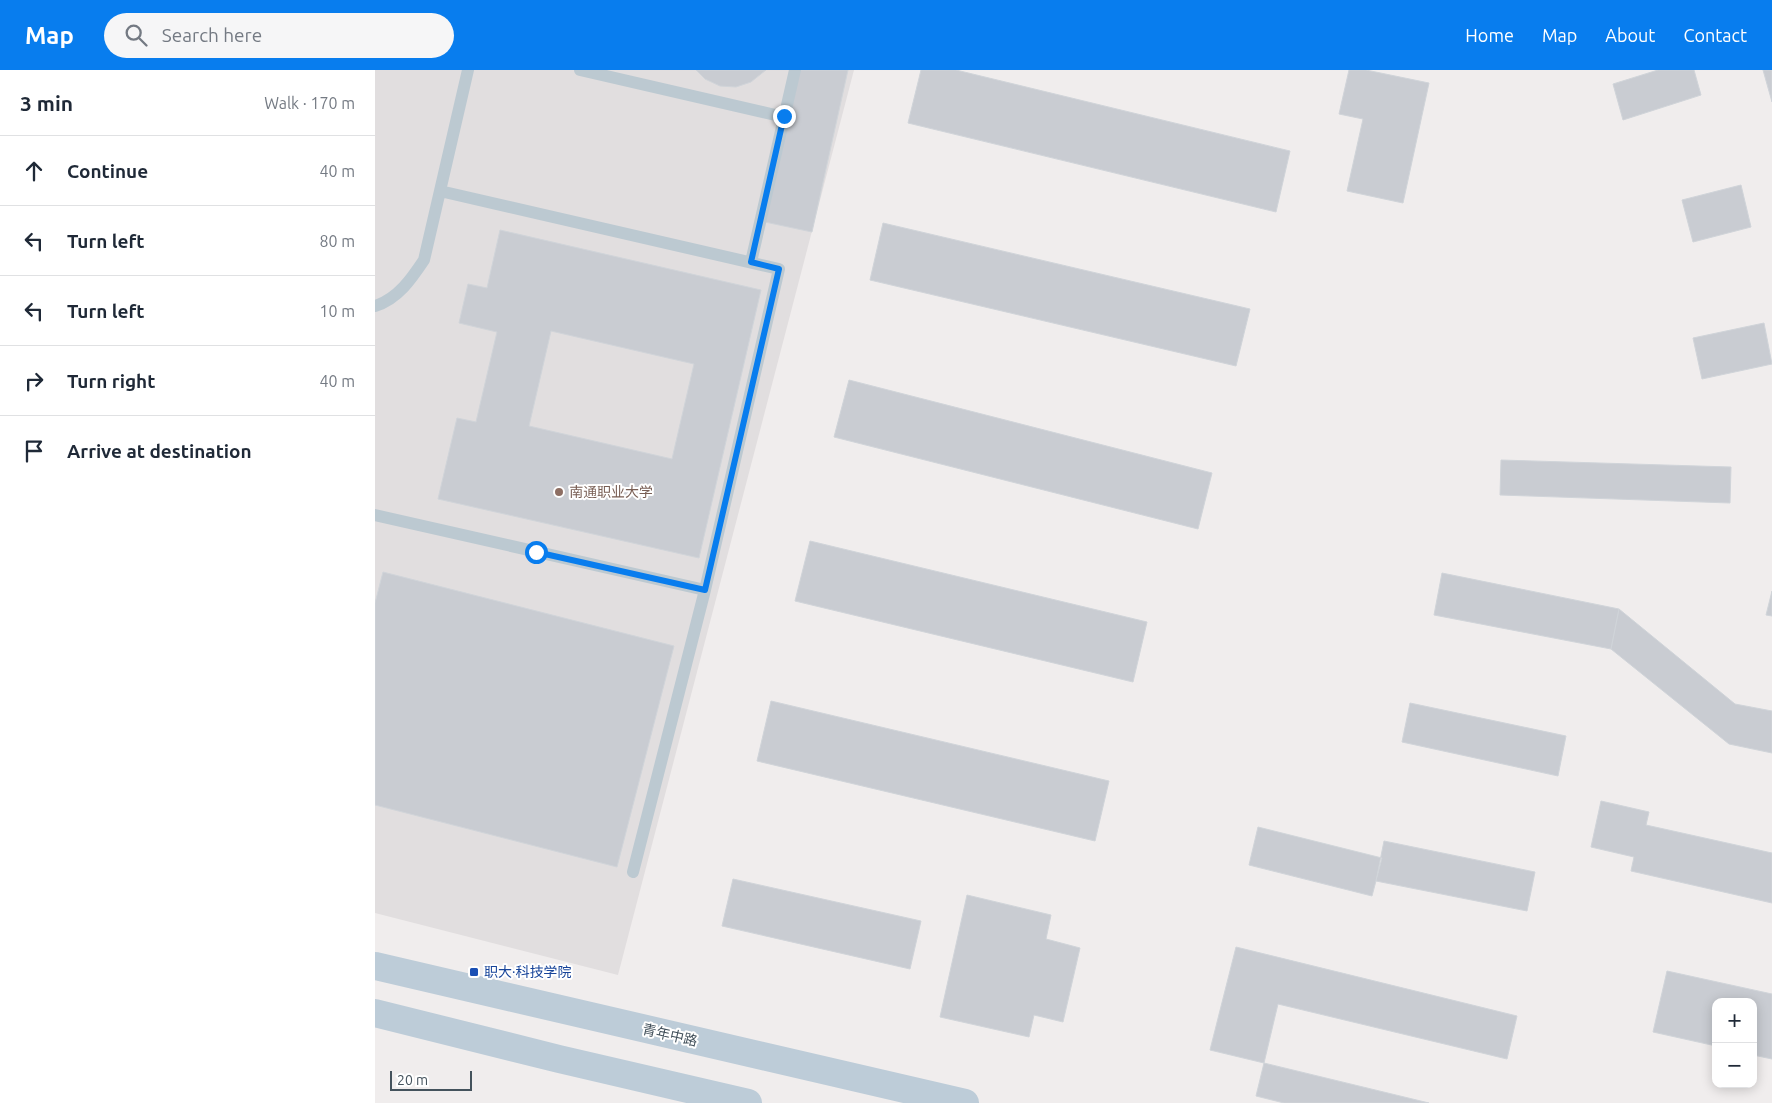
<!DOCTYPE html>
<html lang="en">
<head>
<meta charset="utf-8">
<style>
	body { margin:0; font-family:Ubuntu,"Noto Sans SC",sans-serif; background:#f6f6f7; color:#1f2937 }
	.controls { position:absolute; right:15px; bottom:15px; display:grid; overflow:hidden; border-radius:10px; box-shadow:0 2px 12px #0003 }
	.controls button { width:45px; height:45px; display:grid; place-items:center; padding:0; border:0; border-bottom:1px solid #e0e1e3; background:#fff; color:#1f2937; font:25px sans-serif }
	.scale { position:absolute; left:15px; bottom:12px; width:82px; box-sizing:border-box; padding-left:5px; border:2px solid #44525c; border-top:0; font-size:14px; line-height:18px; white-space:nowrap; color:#44525c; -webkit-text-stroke:4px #fff; paint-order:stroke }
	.stop { position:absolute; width:15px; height:15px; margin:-11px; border:4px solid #087dee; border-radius:50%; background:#fff }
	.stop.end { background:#087dee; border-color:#fff; box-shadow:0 1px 5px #0008 }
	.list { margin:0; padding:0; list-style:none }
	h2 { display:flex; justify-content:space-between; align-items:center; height:65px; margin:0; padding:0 20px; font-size:21px }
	h2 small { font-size:16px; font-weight:400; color:#747a83 }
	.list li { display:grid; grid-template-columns:32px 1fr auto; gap:15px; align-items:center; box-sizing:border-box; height:70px; padding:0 20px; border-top:1px solid #e0e1e3 }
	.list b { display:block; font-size:19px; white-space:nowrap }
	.list em { font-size:16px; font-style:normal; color:#747a83 }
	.icon { flex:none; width:28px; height:28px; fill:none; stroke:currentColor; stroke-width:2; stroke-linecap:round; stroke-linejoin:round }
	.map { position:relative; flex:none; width:1397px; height:1033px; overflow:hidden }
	header { display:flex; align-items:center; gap:30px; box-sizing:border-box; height:70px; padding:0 25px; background:#087dee; color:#fff }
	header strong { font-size:24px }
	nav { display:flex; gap:28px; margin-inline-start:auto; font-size:18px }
	.search { width:350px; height:45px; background:#f6f6f7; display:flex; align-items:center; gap:12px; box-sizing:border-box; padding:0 18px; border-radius:28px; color:#747a83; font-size:19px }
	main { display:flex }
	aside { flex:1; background:#fff }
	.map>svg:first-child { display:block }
	.education { fill:#e1dedf }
	.building { fill:#c9ccd2; stroke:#d0d4d9; fill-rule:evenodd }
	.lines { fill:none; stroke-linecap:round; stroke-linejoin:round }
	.lane { stroke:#bcc9d1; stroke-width:12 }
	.secondary { stroke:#bdccd8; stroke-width:28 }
	.route { stroke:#087dee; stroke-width:6 }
	.education-dot { fill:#8d6e63; stroke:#fff; stroke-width:2 }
	.transit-dot { fill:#1a4fb4; stroke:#fff; stroke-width:2 }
	.labels { text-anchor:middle; stroke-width:4; stroke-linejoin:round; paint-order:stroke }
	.education-label { font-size:14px; fill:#785e54; stroke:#fff; text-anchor:start }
	.transit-label { font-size:14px; fill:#164399; stroke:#fff; text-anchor:start }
	.street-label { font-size:14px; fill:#44525c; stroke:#fff }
</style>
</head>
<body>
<header>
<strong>Map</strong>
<div class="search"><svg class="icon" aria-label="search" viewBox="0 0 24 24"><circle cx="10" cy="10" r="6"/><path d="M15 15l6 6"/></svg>Search here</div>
<nav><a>Home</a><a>Map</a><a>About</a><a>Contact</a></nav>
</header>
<main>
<aside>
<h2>3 min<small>Walk · 170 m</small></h2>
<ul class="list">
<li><svg class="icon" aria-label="ahead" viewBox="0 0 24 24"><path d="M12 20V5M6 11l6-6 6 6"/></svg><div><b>Continue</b></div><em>40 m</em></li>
<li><svg class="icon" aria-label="left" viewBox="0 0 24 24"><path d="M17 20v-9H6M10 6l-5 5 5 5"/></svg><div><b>Turn left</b></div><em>80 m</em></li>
<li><svg class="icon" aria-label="left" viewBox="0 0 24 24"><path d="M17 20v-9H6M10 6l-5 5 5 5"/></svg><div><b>Turn left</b></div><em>10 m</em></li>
<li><svg class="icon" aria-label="right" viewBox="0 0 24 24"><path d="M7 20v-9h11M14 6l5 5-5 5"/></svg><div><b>Turn right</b></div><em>40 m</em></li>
<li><svg class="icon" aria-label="arrive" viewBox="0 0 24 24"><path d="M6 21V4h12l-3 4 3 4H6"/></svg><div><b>Arrive at destination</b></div></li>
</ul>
</aside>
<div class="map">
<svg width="1397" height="1033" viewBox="0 0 1397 1033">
	<rect width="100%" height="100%" fill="#f0eded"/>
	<!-- education -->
	<path class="education" d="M0 0H479L243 905 0 843Z"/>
	<!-- building -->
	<path class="building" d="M321 0H391L376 12 361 17 345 16 330 9Z
		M425 0H473L437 162 390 152Z
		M546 0H581L915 81 901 142 533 53Z
		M974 0H991L1054 13 1028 133 972 121 988 49 964 44Z
		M1283 0H1319L1326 25 1248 50 1238 14Z
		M1388 0H1397V32Z
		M1366 115 1376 157 1318 172 1307 130Z
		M508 153 875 239 861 296 495 210Z
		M125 160 386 220 324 488 63 429 82 348 101 352 122 262 84 253 93 214 112 218ZM176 261 319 294 297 389 154 356Z
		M1389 253 1397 294 1327 309 1318 268Z
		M474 310 837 403 823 459 459 367Z
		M1126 390 1356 397 1355 433 1125 425Z
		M435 471 772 552 758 612 420 531Z
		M8 502 299 576 242 797 0 735V533Z
		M1067 503 1244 539 1236 579 1059 545Z
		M1397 521V546L1391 545Z
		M1244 539 1360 634 1397 641V683L1354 674 1236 579Z
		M396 631 734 711 720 771 382 691Z
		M1035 633 1191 666 1183 706 1027 672Z
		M1226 731 1274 742 1271 755 1397 783V833L1256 801 1259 787 1216 777Z
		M883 757 1007 788 997 826 874 795Z
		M1009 771 1160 802 1152 841 1001 811Z
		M358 809 546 851 535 899 347 856Z
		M592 825 676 845 671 869 705 878 688 952 659 945 654 967 565 947Z
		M861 877 1142 946 1132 989 903 934 889 993 835 980Z
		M1292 901 1397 924V989L1378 985V932H1341V976L1278 962Z
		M889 993 1054 1033H909L881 1026Z"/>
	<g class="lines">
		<!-- lane -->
		<path class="lane" d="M205 0 409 47
			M65 121 404 199 330 520 258 802
			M376 192 420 0
			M0 236C23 229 37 208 49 190L93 0
			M0 445 330 520"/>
		<!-- secondary -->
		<path class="secondary" d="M0 896 590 1033
			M0 943 184 989 373 1033"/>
	</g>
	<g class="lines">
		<!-- route -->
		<path class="route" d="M161 482 330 520 404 199 376 192 409 46"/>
	</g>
	<!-- markers -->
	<circle class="education-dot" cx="184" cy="422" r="5"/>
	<rect class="transit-dot" x="94" y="897" width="10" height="10" rx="2.5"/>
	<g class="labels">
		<!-- education labels -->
		<g class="education-label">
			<text x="194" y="427">南通职业大学</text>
		</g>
		<!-- transit labels -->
		<g class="transit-label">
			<text x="109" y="907">职大·科技学院</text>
		</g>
		<!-- street labels -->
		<g class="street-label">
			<text transform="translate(295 965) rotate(13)" y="5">青年中路</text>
		</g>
	</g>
</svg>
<div class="controls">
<button>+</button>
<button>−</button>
</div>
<div class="scale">20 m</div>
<div class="stop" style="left:161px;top:482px"></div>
<div class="stop end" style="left:409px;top:46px"></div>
</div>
</main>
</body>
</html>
